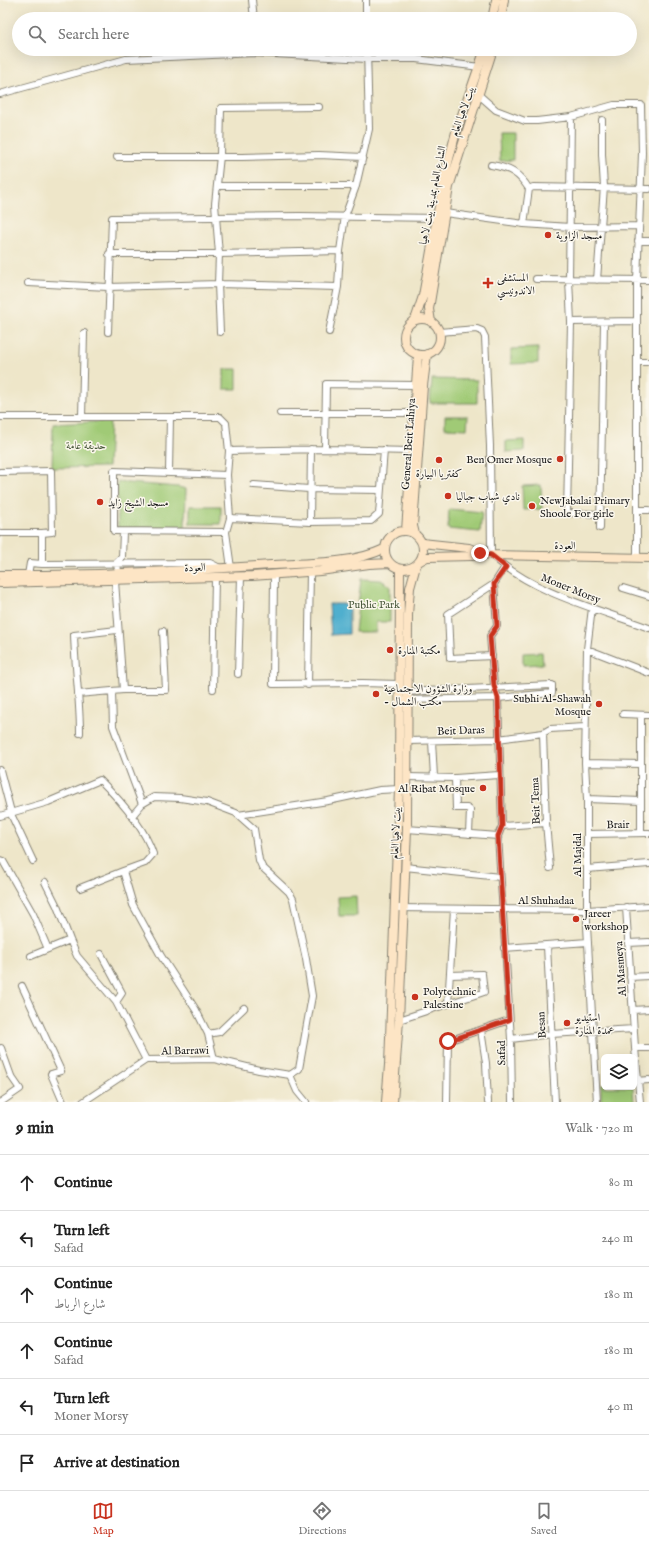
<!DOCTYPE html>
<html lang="en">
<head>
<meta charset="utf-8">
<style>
	body { margin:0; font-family:"IM FELL English",Amiri,serif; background:#f2f2f2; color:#222 }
	.controls { position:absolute; right:12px; bottom:12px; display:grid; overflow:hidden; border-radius:6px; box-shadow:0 4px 16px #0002 }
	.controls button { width:36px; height:36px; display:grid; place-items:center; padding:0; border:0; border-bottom:1px solid #e0e0e0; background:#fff; color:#222; font:20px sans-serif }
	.stop { position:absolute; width:12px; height:12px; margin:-9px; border:3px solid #c8321e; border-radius:50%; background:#fff }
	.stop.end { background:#c8321e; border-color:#fff; box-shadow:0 1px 4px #0008 }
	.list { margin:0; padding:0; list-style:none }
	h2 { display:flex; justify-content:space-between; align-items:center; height:52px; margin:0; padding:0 16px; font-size:17px }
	h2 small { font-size:13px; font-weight:400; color:#767676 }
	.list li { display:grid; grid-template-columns:26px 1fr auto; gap:12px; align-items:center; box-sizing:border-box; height:56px; padding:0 16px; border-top:1px solid #e0e0e0 }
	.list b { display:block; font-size:15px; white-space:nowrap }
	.list p { margin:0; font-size:13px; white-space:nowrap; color:#767676 }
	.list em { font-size:13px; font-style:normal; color:#767676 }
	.icon { flex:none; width:22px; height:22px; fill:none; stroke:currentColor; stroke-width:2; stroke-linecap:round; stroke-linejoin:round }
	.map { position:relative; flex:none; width:649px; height:1102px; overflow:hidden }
	.search { position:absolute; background:#fff; box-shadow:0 4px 16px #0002; left:12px; right:12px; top:12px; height:44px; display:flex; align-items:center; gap:10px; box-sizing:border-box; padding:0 14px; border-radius:22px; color:#767676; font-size:15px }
	.sheet { height:388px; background:#fff }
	nav { display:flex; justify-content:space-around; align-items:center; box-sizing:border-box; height:56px; border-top:1px solid #e0e0e0; background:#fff; font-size:11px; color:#767676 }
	nav a { display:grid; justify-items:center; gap:2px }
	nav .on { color:#c8321e }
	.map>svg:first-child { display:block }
	.green { fill:#a0ca76; stroke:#5e7349 }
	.water { fill:#4fafce; stroke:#366675 }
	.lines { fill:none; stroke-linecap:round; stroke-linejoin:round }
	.minor-casing { stroke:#858172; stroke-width:8 }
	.secondary-casing { stroke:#858172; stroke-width:10 }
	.minor { stroke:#fff; stroke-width:6 }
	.secondary { stroke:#fde5c5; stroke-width:8 }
	.route { stroke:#c8321e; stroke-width:5 }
	.poi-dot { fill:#c8321e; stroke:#fbf7ec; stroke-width:1.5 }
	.labels { text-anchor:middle; stroke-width:3; stroke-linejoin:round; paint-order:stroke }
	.street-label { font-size:11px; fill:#1c1c1c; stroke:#fbf7ec }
	.poi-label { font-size:11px; fill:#1c1c1c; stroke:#fbf7ec; text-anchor:start }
	.park-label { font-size:11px; fill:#4a593c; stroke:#fbf7ec }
</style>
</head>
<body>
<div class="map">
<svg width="649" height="1102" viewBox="0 0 649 1102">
	<rect width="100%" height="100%" fill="#fbf7ec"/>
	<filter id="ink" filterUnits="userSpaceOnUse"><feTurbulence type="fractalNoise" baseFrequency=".025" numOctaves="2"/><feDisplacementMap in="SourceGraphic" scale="8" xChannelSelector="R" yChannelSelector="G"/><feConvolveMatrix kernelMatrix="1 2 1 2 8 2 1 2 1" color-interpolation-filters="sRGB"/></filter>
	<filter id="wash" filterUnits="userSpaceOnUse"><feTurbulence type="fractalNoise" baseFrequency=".012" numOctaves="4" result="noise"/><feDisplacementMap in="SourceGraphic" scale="16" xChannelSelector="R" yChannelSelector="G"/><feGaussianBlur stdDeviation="0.9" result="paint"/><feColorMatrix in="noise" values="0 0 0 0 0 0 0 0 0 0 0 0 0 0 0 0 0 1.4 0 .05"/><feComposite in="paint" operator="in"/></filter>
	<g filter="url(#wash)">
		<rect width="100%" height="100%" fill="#eee6c9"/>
		<!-- green -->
		<path class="green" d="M499 133H513V160L500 161Z
			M538 348V363L511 364V349Z
			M224 369H237V389H224Z
			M432 379 477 380V403H430Z
			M445 416H468L467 429 445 428Z
			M110 421 108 467 52 468 53 424Z
			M524 440V451L506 452V441Z
			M117 482 178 487 186 489 185 528 118 529Z
			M541 485 542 509 523 510 522 486Z
			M190 506H221V524H190Z
			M449 509 482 512 480 532 448 529Z
			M361 579 381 580 390 586V622H376V632H355Z
			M542 652 543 664 523 665V653Z
			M356 896 357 916H339L338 897Z
			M604 1084V1087H633L634 1102H601V1085Z"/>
		<!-- water -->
		<path class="water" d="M329 604H345L349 610V634L331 635Z"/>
	</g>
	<g filter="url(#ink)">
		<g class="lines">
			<!-- minor casing -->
			<g class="minor-casing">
				<path id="minor" d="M252 0 254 19
					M366 0V19
					M0 94 126 59 255 53 367 59H416L480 67
					M479 95 496 110 525 121H537L571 117 614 105H641L642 153 637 281V558
					M571 117 569 280 571 322 567 513 600 514
					M117 157H242L319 155 363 157
					M491 165C510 168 519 173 529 189L524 224
					M217 186H356
					M529 189 533 187 649 189
					M445 213 524 224 570 227 638 226
					M638 241H649
					M109 254H219L340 251 345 216 356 186 369 129 367 49
					M536 279 649 280
					M597 280 604 187 602 154V120
					M28 283 108 287 218 284 338 287
					M571 322 637 321
					M108 332 112 218 300 216 438 218
					M220 332 218 284 219 254 215 204 220 156 221 108 319 107
					M329 332 338 287 340 251
					M439 332 477 329 482 331 485 337 490 446 491 555C535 594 595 608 649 628
					M637 362H649
					M280 413H413
					M0 417H220L226 423 229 451 227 475 230 518 226 532 231 568
					M82 417 84 333
					M325 449 326 384 415 385
					M229 451 325 449 410 451
					M0 472 51 471 52 532 42 533V564L30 563 28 575
					M169 472 170 417
					M254 485 309 489 380 490
					M637 510H649
					M230 518 310 522 371 521 379 514 384 450
					M310 522 311 449
					M600 528 604 322
					M226 532 114 531V471L227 475
					M0 533H42
					M42 564 210 563 220 568
					M505 567 494 584 497 626 490 636 494 686 498 698 502 826 498 836 511 1039 512 1102
					M118 572 117 562 122 557 123 532
					M274 575 273 684 363 683 399 684
					M115 581 123 690
					M623 588 649 596
					M592 608 587 649 585 763 587 799V926L597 1102
					M587 649 649 673
					M492 656 450 658 448 614 494 584
					M238 674 241 577
					M308 685 310 572
					M213 689 215 577
					M112 692 113 726 142 804 132 816
					M404 692 552 685V693L498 698 405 700
					M78 694 123 690H166L163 631
					M623 714 649 715
					M641 715V833
					M80 733C80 700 75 668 74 635L117 630
					M543 733 546 823 550 868
					M408 741 498 739 543 733 550 729 585 727
					M432 741 434 777
					M585 763 641 764
					M0 770 11 812
					M408 777 455 778 499 775
					M455 778 456 808H467L470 810 469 834
					M587 799 641 801
					M142 804 154 797 180 798 207 802 236 813 254 829 259 860 262 867 289 892 293 899 306 959 312 996 299 1069 290 1075
					M10 812 33 861
					M238 815 328 801 380 790 399 789
					M0 816 48 802 100 780C119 799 145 828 153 854L145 863 123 871 133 905 161 956 196 1010 208 1034 214 1059
					M502 826 546 823
					M407 829 498 836
					M587 834 649 833
					M0 860 3 861 33 914 48 949
					M405 867 500 877
					M587 869 649 864
					M45 882 57 906 70 940
					M80 888 123 871
					M626 907 635 1048 640 1102
					M395 908 587 910 649 906
					M628 943 649 942
					M547 946 555 1102
					M504 948 588 942
					M101 954 122 993 116 1002 146 1060
					M31 956 70 940 77 956 116 1002
					M630 977 649 976
					M22 986 61 1071 51 1074 63 1102
					M448 1004 454 909
					M633 1010 649 1009
					M399 1020 484 992 482 974 450 975
					M481 1030 486 1063 488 1102
					M208 1034 219 1032 244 1008
					M511 1039 551 1034 634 1029
					M1 1048 11 1076 20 1089 1 1102
					M635 1048H649
					M635 1081 649 1080
					M83 1102 146 1060 214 1059 259 1070 290 1075 297 1091 306 1102
					M447 1102 448 1041 509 1020"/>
			</g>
			<!-- secondary casing -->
			<g class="secondary-casing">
				<path id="secondary" d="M492 19 496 0
					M501 19 504 0
					M404 337a18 18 0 1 1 36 0a18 18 0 1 1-36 0Z
					M412 322 416 317 423 296 444 178 456 132 485 49
					M431 322 429 309 449 187 493 49
					M385 550a19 19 0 1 1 38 0a19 19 0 1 1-38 0Z
					M406 531 418 355
					M415 534 413 526 423 386 427 354
					M422 543 469 548 480 553 491 555 649 558
					M420 561 427 557 472 556 480 553
					M0 575C90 576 181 571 271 565 306 563 353 564 384 549
					M0 583 252 576 320 571 369 564 390 563
					M386 1102 389 1065 399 789 400 569
					M393 1102 399 1020 407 829 408 615 410 588 416 566"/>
			</g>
			<!-- minor -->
			<use href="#minor" class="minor"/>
			<!-- secondary -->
			<use href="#secondary" class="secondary"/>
		</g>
	</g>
	<g class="lines" filter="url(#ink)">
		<!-- route -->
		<path class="route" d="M448 1041 509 1020 498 836 502 826 498 698 494 686 490 636 497 626 494 584 506 567 491 555 480 553"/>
	</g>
	<!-- markers -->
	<g class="poi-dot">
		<circle cx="548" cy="235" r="4"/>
		<path d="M486 277h4v4h4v4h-4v4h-4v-4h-4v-4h4z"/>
		<circle cx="560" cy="459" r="4"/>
		<circle cx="439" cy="460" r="4"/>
		<circle cx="448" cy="496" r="4"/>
		<circle cx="100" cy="502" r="4"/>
		<circle cx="532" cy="506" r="4"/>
		<circle cx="390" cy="650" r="4"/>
		<circle cx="376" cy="694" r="4"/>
		<circle cx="599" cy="704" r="4"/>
		<circle cx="483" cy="788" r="4"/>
		<circle cx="576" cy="919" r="4"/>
		<circle cx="415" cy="997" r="4"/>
		<circle cx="567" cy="1023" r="4"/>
	</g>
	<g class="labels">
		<!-- street labels -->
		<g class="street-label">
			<text transform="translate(462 111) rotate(-71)" y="4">بيت لاهيا العام</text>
			<text transform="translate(432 195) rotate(-79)" y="4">الشارع العام بمدينة بيت لاهيا</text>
			<text transform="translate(408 444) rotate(-86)" y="4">General Beit Lahiya</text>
			<text transform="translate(565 545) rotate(1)" y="4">العودة</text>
			<text transform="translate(195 567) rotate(-2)" y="4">العودة</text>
			<text transform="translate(571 588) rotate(22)" y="4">Moner Morsy</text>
			<text transform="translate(461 730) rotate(-2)" y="4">Beit Daras</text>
			<text transform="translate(535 801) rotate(-92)" y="4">Beit Tema</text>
			<text transform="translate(618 824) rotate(-1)" y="4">Brair</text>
			<text transform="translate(395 833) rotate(-88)" y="4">بيت لاهيا العام</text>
			<text transform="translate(577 855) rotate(-90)" y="4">Al Majdal</text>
			<text x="546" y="904">Al Shuhadaa</text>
			<text transform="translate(620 969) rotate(-94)" y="4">Al Masmeya</text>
			<text transform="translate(541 1025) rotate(-93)" y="4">Besan</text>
			<text transform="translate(185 1050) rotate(-1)" y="4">Al Barrawi</text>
			<text transform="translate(501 1053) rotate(-91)" y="4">Safad</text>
		</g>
		<!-- poi labels -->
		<g class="poi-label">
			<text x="556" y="239">مسجد الزاوية</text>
			<text x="497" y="281">المستشفى<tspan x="497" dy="13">الاندونيسي</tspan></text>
			<text x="552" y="463" text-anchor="end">Ben Omer Mosque</text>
			<text x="439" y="477" text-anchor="middle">كفتريا البيارة</text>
			<text x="456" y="500">نادي شباب جباليا</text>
			<text x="540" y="504">NewJabalai Primary<tspan x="540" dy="13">Shoole For girle</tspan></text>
			<text x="108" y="506">مسجد الشيخ زايد</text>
			<text x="398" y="654">مكتبة المنارة</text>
			<text x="384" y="692">وزارة الشؤون الاجتماعية<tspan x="384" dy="13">- مكتب الشمال</tspan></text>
			<text x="591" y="702" text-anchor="end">Subhi Al-Shawah<tspan x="591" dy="13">Mosque</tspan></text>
			<text x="475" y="792" text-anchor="end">Al Ribat Mosque</text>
			<text x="584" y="917">Jareer<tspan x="584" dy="13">workshop</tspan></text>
			<text x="423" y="995">Polytechnic<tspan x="423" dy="13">Palestine</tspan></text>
			<text x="575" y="1021">استيديو<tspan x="575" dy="13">عمدة المنارة</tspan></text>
		</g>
		<!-- park labels -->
		<g class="park-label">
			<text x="86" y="449">حديقة عامة</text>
			<text x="374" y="608">Public Park</text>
		</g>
	</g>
</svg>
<div class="controls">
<button><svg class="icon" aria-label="layers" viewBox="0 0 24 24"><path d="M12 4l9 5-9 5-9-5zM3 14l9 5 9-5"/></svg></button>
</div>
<div class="stop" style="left:448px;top:1041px"></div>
<div class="stop end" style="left:480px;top:553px"></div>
<div class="search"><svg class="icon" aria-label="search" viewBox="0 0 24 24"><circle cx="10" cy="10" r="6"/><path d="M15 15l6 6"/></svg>Search here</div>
</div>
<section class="sheet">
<h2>9 min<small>Walk · 720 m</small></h2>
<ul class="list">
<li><svg class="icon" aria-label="ahead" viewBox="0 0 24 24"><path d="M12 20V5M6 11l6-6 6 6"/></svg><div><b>Continue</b></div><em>80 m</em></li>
<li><svg class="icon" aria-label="left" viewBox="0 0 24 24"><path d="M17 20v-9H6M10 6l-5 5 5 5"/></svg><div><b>Turn left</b><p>Safad</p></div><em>240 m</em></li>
<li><svg class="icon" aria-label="ahead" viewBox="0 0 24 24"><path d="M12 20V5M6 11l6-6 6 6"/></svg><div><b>Continue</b><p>شارع الرباط</p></div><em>180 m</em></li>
<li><svg class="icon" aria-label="ahead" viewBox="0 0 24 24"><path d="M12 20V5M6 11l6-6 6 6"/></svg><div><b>Continue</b><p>Safad</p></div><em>180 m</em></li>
<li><svg class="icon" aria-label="left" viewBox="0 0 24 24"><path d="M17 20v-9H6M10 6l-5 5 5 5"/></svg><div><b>Turn left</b><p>Moner Morsy</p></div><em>40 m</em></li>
<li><svg class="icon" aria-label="arrive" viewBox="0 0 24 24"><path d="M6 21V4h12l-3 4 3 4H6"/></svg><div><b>Arrive at destination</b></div></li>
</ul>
</section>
<nav>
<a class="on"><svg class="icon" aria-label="map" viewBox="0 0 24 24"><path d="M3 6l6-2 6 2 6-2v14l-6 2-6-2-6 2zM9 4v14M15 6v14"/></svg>Map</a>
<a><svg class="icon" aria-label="directions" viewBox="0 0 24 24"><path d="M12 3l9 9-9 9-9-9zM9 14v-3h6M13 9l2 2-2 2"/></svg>Directions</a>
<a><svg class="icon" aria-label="saved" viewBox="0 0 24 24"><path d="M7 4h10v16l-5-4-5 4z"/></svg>Saved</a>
</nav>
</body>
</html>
